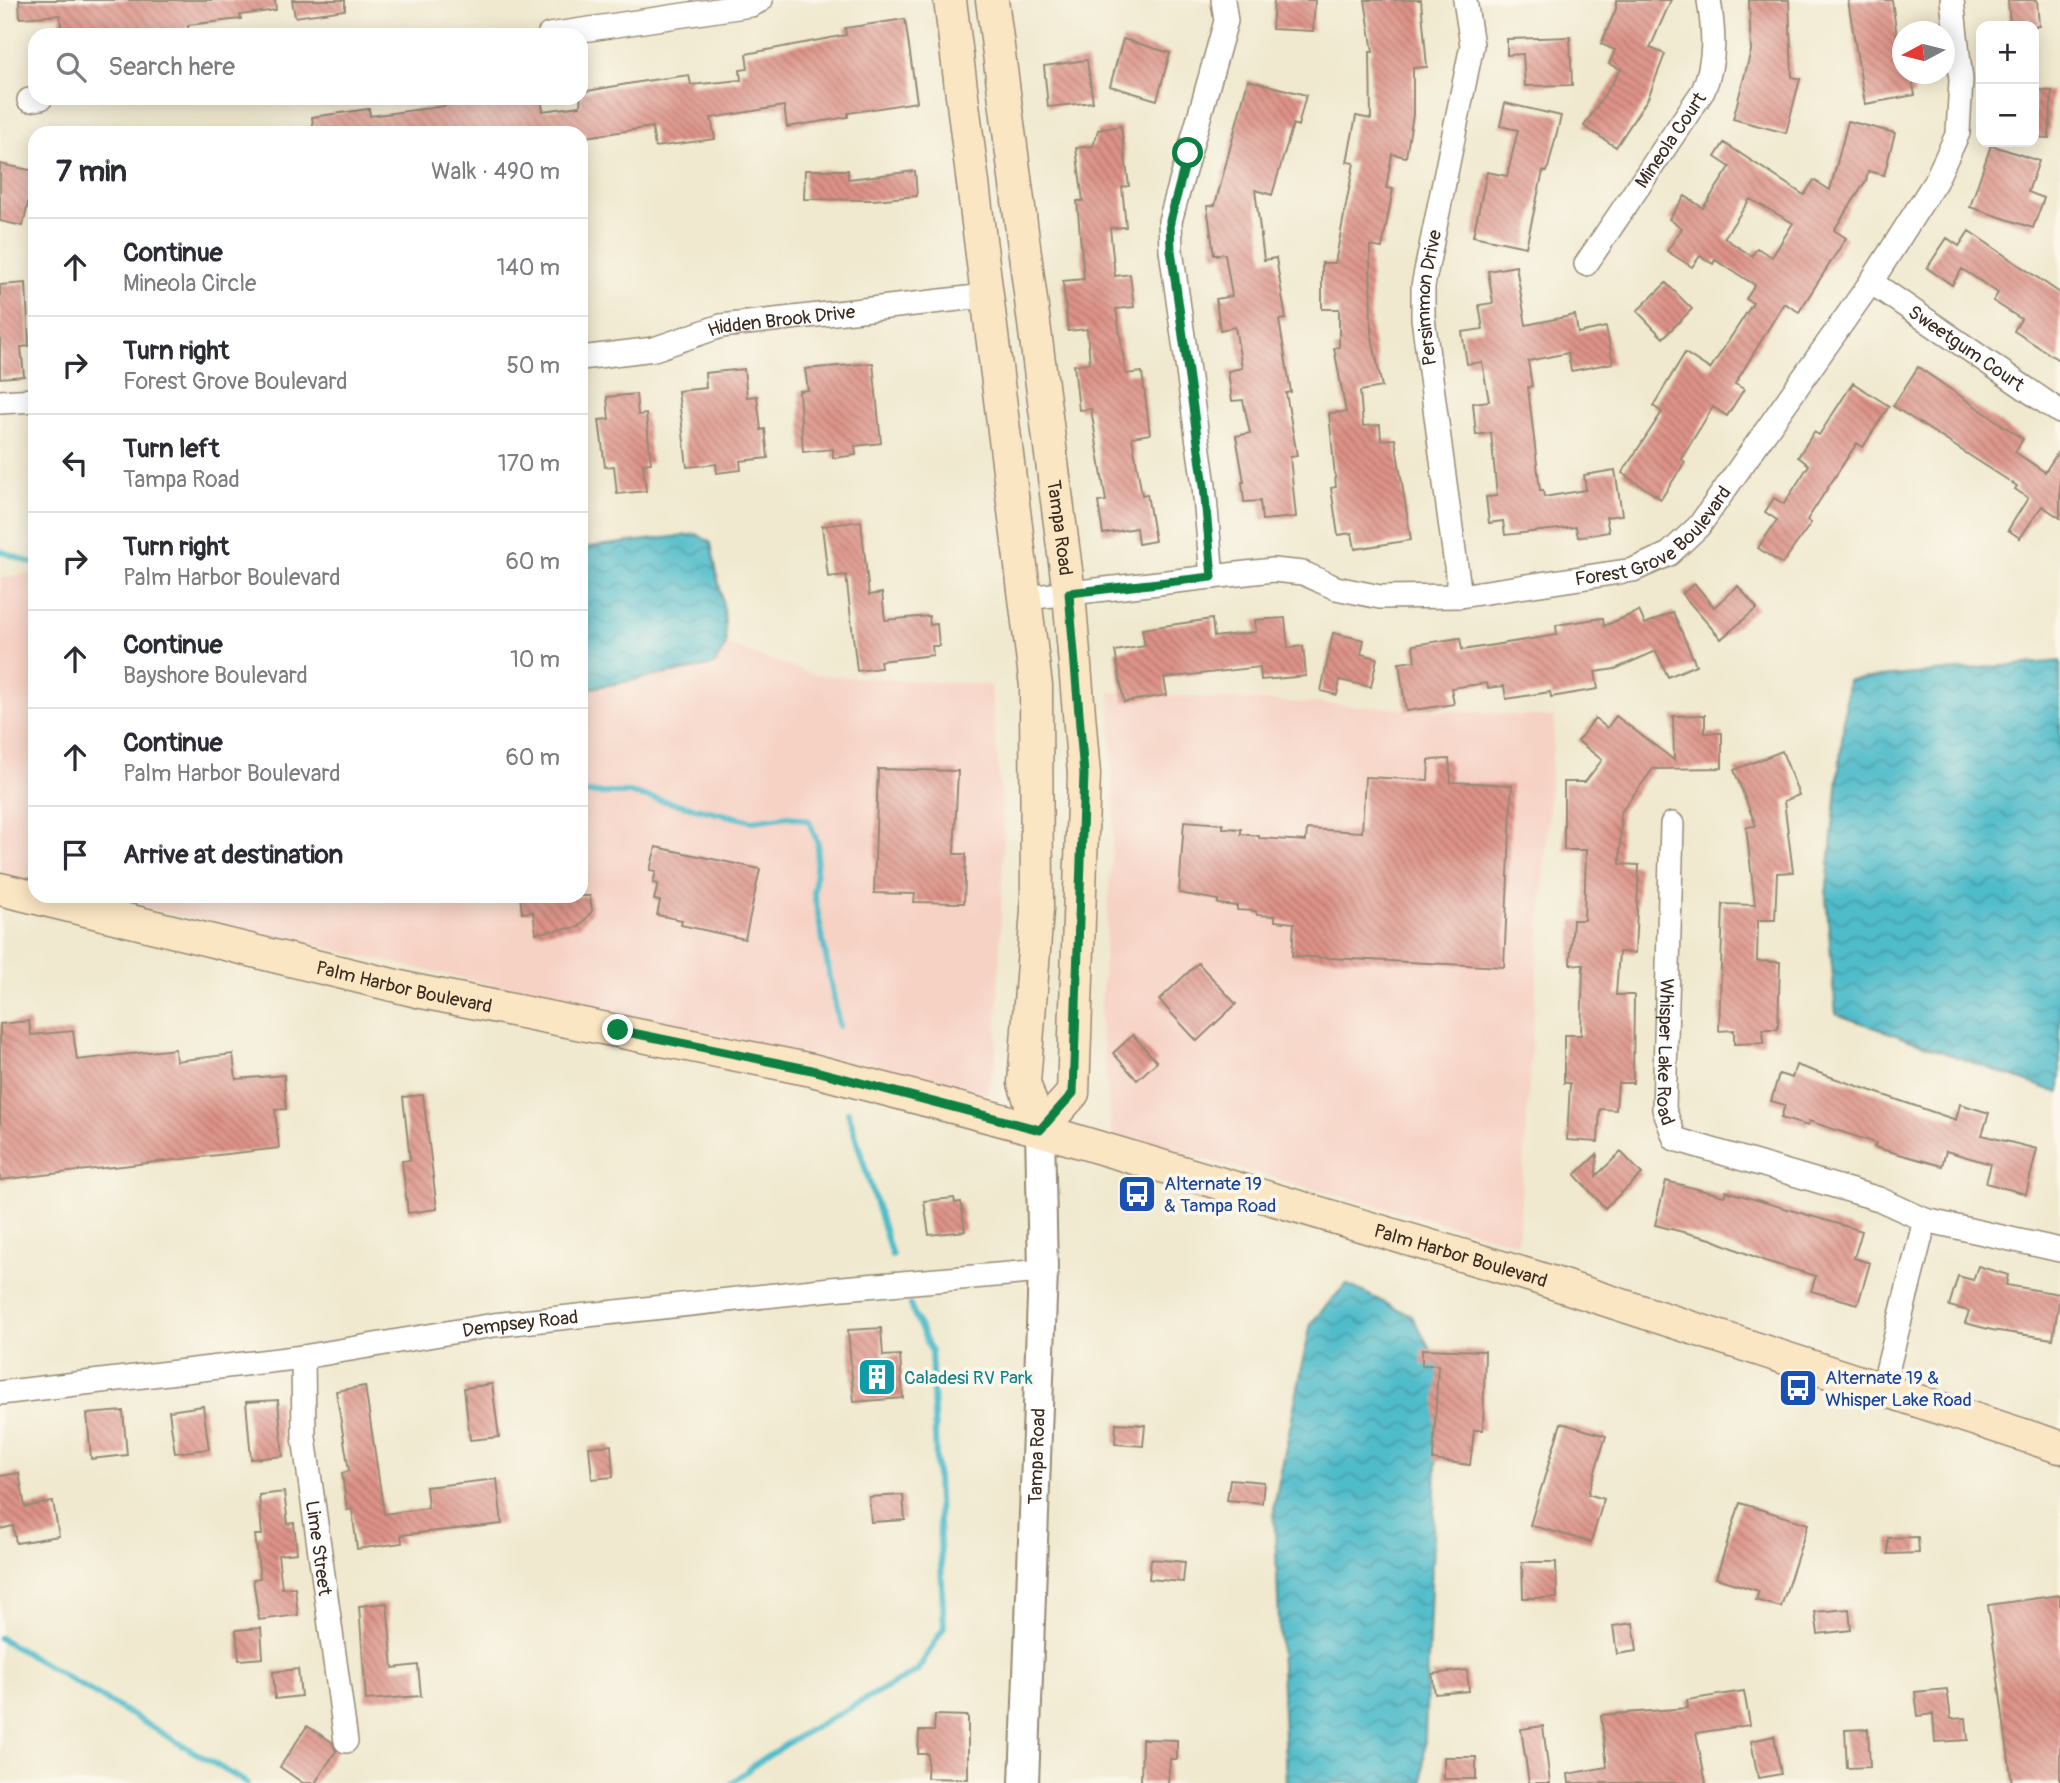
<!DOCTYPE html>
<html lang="en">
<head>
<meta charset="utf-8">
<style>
	body { margin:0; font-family:Pangolin,sans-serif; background:#f7f7f7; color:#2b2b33 }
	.controls { position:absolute; right:21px; top:21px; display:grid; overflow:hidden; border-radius:14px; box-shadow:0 4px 18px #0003 }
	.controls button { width:63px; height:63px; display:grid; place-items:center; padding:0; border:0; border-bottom:2px solid #e1e1e2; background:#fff; color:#2b2b33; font:35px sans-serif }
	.compass { position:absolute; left:1892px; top:21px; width:63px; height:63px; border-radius:50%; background:#fff; box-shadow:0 4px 18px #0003; rotate:263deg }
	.stop { position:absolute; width:21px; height:21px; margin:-16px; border:5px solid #0b8043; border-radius:50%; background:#fff }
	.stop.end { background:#0b8043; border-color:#fff; box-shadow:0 2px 7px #0008 }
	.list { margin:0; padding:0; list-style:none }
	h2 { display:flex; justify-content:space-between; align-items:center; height:91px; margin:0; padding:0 28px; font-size:30px }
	h2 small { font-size:23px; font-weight:400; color:#7c7c81 }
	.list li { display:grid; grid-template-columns:46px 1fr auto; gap:21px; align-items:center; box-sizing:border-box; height:98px; padding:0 28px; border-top:2px solid #e1e1e2 }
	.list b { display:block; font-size:26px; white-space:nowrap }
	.list p { margin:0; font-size:23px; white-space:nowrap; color:#7c7c81 }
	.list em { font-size:23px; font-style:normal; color:#7c7c81 }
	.icon { flex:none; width:38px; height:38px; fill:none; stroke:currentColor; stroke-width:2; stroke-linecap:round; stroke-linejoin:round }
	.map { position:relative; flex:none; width:2060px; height:1783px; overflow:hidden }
	.search { position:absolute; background:#fff; box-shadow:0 4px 18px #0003; left:28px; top:28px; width:560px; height:77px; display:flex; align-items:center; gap:18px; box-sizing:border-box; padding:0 24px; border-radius:21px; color:#7c7c81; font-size:26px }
	.panel { position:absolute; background:#fff; box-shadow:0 4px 18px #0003; left:28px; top:126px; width:560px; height:777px; border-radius:21px }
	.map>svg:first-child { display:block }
	.built { fill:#f6d2c4 }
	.water { fill:url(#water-waves); stroke:#467374; stroke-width:2 }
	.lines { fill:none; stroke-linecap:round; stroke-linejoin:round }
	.stream { stroke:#50bcca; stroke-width:6 }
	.building { fill:url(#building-back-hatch); fill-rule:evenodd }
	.minor-casing { stroke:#968a76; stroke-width:26 }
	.tertiary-casing { stroke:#968a76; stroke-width:32 }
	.secondary-casing { stroke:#968a76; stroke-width:35 }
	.minor { stroke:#fff; stroke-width:23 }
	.tertiary { stroke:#fff; stroke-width:28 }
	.secondary { stroke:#fbe6c4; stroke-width:32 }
	.route { stroke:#0b8043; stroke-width:9 }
	.labels { text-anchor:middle; stroke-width:7; stroke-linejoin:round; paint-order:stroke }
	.street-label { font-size:19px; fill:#3b2a1e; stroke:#fbf7ec }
	.transit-label { font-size:19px; fill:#164399; stroke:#fbf7ec; text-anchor:start }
	.culture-label { font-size:19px; fill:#0d838f; stroke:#fbf7ec; text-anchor:start }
</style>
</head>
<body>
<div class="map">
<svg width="2060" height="1783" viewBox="0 0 2060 1783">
	<defs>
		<pattern id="water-waves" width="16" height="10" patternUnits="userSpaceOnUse" patternTransform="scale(1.75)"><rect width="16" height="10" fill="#50bcca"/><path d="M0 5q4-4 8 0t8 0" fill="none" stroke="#4499a3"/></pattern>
		<pattern id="building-back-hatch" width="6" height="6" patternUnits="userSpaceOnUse" patternTransform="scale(1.75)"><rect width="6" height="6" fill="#dd9287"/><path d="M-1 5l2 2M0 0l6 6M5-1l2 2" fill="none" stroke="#b4776e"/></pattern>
	</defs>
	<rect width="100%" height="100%" fill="#fbf7ec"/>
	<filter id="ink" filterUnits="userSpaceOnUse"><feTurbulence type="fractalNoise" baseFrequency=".0143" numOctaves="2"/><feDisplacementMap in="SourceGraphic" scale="14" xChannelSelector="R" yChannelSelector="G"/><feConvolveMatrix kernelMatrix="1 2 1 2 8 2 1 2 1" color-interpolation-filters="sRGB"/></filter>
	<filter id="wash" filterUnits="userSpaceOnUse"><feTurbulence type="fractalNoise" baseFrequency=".00686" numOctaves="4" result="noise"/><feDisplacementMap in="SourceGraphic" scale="28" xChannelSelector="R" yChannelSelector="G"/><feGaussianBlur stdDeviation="1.57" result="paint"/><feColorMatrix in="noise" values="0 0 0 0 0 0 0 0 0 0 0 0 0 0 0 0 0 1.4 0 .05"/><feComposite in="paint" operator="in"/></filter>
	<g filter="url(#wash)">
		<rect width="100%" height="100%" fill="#f0e9cf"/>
		<!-- built -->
		<path class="built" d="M35 573V884L0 876V578Z
			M726 645 816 675 991 685 1004 833 996 1059 985 1101 820 1058 92 896H581V690L713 665Z
			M1110 692 1555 717 1518 1243 1112 1135 1100 1019 1114 821Z"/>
		<!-- water -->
		<path class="water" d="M697 534 711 543 724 610 726 645 714 665 581 690V548Z
			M2060 661V1092L2059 1093 1836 1014 1826 896 1848 680Z
			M1346 1284 1412 1316 1440 1367 1423 1783H1286L1274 1506 1311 1323Z"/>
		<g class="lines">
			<!-- stream -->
			<path class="stream" d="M0 551 35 564
				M581 793H629L753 821 789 816 809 821 818 844 814 893 839 1026
				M848 1112 892 1256
				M0 1638 247 1783
				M732 1783 754 1765 804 1733 917 1671 944 1627 931 1351 910 1305"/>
		</g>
		<g id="blocks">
			<!-- building -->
			<path class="building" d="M19 0H275L276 10 240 15 241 19 188 25 189 35H62L60 15 20 18Z
				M292 0H345V10L295 17Z
				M1274 0H1315L1313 31 1272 29Z
				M1365 0H1421L1427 67 1413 68V115L1406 157 1392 154 1386 188 1393 189 1382 248 1370 246 1371 332 1382 387 1360 391 1363 426 1380 425 1381 440 1395 439 1411 540 1355 549 1352 533 1338 535 1331 488 1336 487 1329 413 1346 412 1334 348 1339 347V309H1322V263H1335L1354 163 1347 162 1356 116 1371 119 1370 52H1373Z
				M1616 0H1671L1650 48 1665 54 1648 98 1616 147 1584 126 1621 69 1609 64 1615 50 1601 44 1616 9Z
				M1749 0H1789L1792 77 1800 79 1786 133 1733 119 1751 51Z
				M1848 0H1892L1902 74H1911L1915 95 1865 104Z
				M2008 0H2037L2039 26H2010Z
				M905 19 917 102 848 113V117L787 127 784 106 711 118 715 139 655 147 652 127 586 137 585 133H314L312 117 369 109 370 116 445 106 443 98H541L543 111 580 106 581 92 645 81 689 75 691 85 741 80 740 70 748 69 746 54 846 35 845 28Z
				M1570 37 1572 85 1525 86 1523 54 1507 55V39Z
				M1123 39 1170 53 1157 100 1110 86Z
				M1087 60 1093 102 1048 107 1044 66Z
				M1248 80 1306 95 1298 126 1293 124 1272 195 1255 190 1264 260 1276 258 1286 319 1279 320 1291 392 1286 393 1297 456 1290 457 1296 517 1262 520 1260 501 1244 502 1242 482H1244L1236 436 1250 433 1243 400 1232 401 1228 371 1242 368 1235 327 1220 330 1216 299 1232 296 1225 254 1214 255 1207 206 1215 205Z
				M2034 90 2052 91 2049 138 2034 137Z
				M1505 103 1561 116 1547 172 1543 171 1526 247 1473 236 1487 172 1507 176 1518 130 1500 126Z
				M1848 121 1895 133 1884 175 1868 171 1866 181 1834 230 1846 238 1799 312 1784 303 1735 384 1744 389 1727 416 1713 407 1681 459 1685 462 1661 499 1622 473 1662 412 1653 406 1685 353 1710 369 1753 303 1746 299 1755 285 1715 260 1713 264 1700 256 1692 267 1667 251 1682 228 1669 219 1685 196 1703 208 1730 167 1715 157 1724 143 1804 195 1814 180 1830 190ZM1750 199 1793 223 1772 257 1757 248 1752 256 1724 238Z
				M1121 126 1129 186 1122 187 1126 227 1110 228 1115 276 1130 274 1134 307 1116 309 1126 374 1142 372 1150 434 1132 437 1142 495 1147 494 1155 541 1138 544 1136 528 1103 534 1098 502 1106 501 1091 409 1079 410 1074 365 1090 363 1087 329 1068 331 1063 281 1084 279 1077 201H1083L1076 148 1093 146 1098 130Z
				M1991 145 2039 161 2028 192 2044 198 2033 228 1970 207Z
				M0 164 35 171 23 226 0 221Z
				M805 170H848V179L915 171 917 196 873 200 804 199Z
				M1969 231 2060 293V361L2014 331 2021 319 1993 301 1998 293 1962 269 1952 285 1927 268 1947 238 1959 246Z
				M1516 266 1526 325 1575 315 1578 333 1606 327 1613 363 1571 371 1568 353 1528 361 1532 386 1528 387 1540 490H1543L1544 497 1586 490 1584 475 1615 470 1622 515 1606 517 1609 532 1578 537 1576 527 1505 535 1503 521 1489 523 1486 497 1497 496 1491 433 1476 435 1473 403 1489 401 1482 362 1467 364 1462 332 1483 329 1479 305 1493 303 1488 271Z
				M26 283 29 346 21 347 24 376 0 378V285Z
				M1666 283 1692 309 1663 338 1637 311Z
				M873 363 881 443 855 446 856 455 833 458V449L803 452 799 391 808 390 805 369Z
				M1918 367 2023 439 2015 452 2045 472 2060 449V518L2042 506 2020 538 2008 530 2028 498 2015 489 2017 486 1893 406Z
				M744 369 747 397 757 396 761 430 765 429 768 458 740 461 741 470 717 473 716 464 687 467 678 391 706 388 705 373Z
				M1853 383 1889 406 1863 447 1857 443 1807 520 1811 523 1782 564 1758 548 1777 520 1765 512 1774 498 1784 504 1809 465 1798 457 1814 432 1819 435Z
				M636 394 638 415 646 414 651 463 643 464 646 491 617 494 614 466 605 467 599 420 609 419 607 397Z
				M861 521 869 595 882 593 885 620 929 616 930 625 937 624 939 646H932L933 655 880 661 881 668 857 671 846 575 828 577 822 526Z
				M1695 584 1714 607 1738 586 1757 608 1721 639 1682 594Z
				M1639 611 1645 624 1673 612 1696 665 1668 677 1656 651 1615 669 1595 672 1598 689 1551 697 1550 692 1506 699 1504 686 1488 688 1487 683 1451 688 1454 704 1406 711 1399 663 1415 661 1413 645 1460 638 1462 650 1557 635 1556 625 1603 618 1604 626Z
				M1285 618 1288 648 1303 646 1306 676 1261 680 1260 667 1164 678 1167 695 1124 702 1115 651 1145 646 1142 629 1212 619 1214 637 1256 632 1255 620Z
				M1333 633 1364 640 1361 654 1377 658 1371 687 1340 680 1337 695 1321 691Z
				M1705 715V733H1722V768L1653 769 1621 812 1620 864 1639 865 1635 953 1619 952 1616 995H1634L1633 1083H1618L1616 1110 1600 1109 1598 1142 1567 1140 1570 1083H1564V1035H1581L1583 965 1570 964 1573 920H1584L1586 850H1564V782H1585L1602 760 1578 741 1595 718 1607 728 1616 716 1674 760 1673 716Z
				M1782 751 1799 795 1784 801 1793 872 1777 873 1775 920H1758L1757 961 1780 962 1778 1029H1763L1764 1043 1734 1044V1030L1719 1031 1723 904 1755 905 1746 827 1756 826 1734 770Z
				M1449 759 1451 782 1512 785 1504 967 1292 956 1294 923 1275 921V916L1257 915 1256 911 1237 910V906L1218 904V900L1179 893 1184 821 1223 824V828L1241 829V834L1259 836V838L1306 841 1307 829 1362 832 1365 777 1428 780 1429 760Z
				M878 769 958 771 954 854H966L964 903 914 902 915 894 874 893Z
				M656 847 760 869 745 939 681 925 682 920 657 915 660 901 654 900 658 884 653 883 656 871 650 870Z
				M520 896H590L592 911 579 927 536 933 533 912 522 913Z
				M1198 963 1236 1004 1197 1041 1159 1000Z
				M29 1021 31 1035 73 1031 77 1060 175 1049 176 1061 233 1054 236 1079 284 1075 286 1109 275 1110 279 1148 0 1180V1024Z
				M1133 1035 1157 1062 1137 1080 1113 1053Z
				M1796 1065 1956 1120 1960 1104 1989 1113 1982 1135 2037 1149 2026 1194 1986 1183 1991 1164 1946 1151 1942 1166 1874 1147 1876 1143 1809 1121 1808 1126 1781 1118 1785 1105 1771 1101 1779 1074 1792 1078Z
				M423 1095 437 1209 408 1213 402 1161 410 1160 403 1097Z
				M1621 1152 1642 1174 1605 1208 1575 1175 1597 1154 1596 1176Z
				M1666 1181 1724 1196 1726 1191 1862 1231 1854 1258 1870 1263 1858 1304 1811 1291 1816 1276 1765 1261 1711 1239 1655 1225Z
				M954 1198 955 1203 961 1202 965 1231 929 1235 924 1201Z
				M1978 1266 2008 1275 2006 1285 2060 1294 2053 1339 1992 1330 1965 1323 1969 1311 1949 1306 1958 1276 1973 1280Z
				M881 1328 883 1356 900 1355 903 1398 854 1402 848 1330Z
				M1422 1349 1485 1351 1483 1430H1474L1470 1465 1433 1460 1438 1365H1422Z
				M492 1384 499 1437 470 1440 464 1388Z
				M365 1386 384 1514 428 1508 426 1487 497 1479 502 1524 401 1535 402 1543 357 1549 352 1509 347 1510 342 1473 349 1471 336 1391Z
				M278 1400 283 1456 251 1459 246 1402Z
				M203 1406 209 1449 175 1453 169 1411Z
				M123 1411 127 1455 91 1459 87 1414Z
				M1116 1423 1145 1425 1143 1446 1115 1444Z
				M1561 1423 1606 1436 1588 1494 1604 1499 1591 1542 1530 1525Z
				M611 1445 613 1477 592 1479 589 1447Z
				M19 1473 25 1507 53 1502 59 1536 16 1543 13 1526 0 1529V1476Z
				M1230 1479 1264 1482 1262 1503 1227 1500Z
				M284 1492 288 1524 294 1523 297 1553 278 1555 282 1588 295 1587 298 1615 259 1620 253 1579 260 1578 255 1535H262L259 1495Z
				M903 1495 905 1520 871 1522 869 1497Z
				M1740 1503 1808 1524 1781 1607 1756 1600 1759 1591 1716 1578Z
				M1918 1537 1919 1553 1888 1554V1538Z
				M1151 1559 1185 1562 1183 1582 1149 1579Z
				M1522 1562H1556L1557 1598H1523Z
				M2060 1595V1783H2012L1988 1605Z
				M387 1603 393 1668 418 1665 421 1696 366 1700 359 1606Z
				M1849 1609 1851 1630 1818 1634 1815 1612Z
				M1633 1623 1637 1651 1617 1654 1613 1626Z
				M261 1628 263 1658 239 1660 236 1630Z
				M298 1669 301 1696 275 1699 273 1672Z
				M1467 1670 1469 1691 1435 1694 1432 1674Z
				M1947 1689 1951 1719 1966 1718 1968 1740 1935 1742 1933 1714 1918 1716 1915 1692Z
				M1744 1691 1750 1725 1696 1733 1706 1783H1569L1568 1774 1607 1767 1601 1715 1688 1708 1687 1700Z
				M935 1715 968 1716V1779L927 1778 928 1754H918L919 1731H934Z
				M307 1726 332 1742 336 1751 315 1783H303L280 1767Z
				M1543 1726 1550 1783H1529L1521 1729Z
				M1868 1729 1870 1767 1847 1768 1845 1730Z
				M1774 1736 1781 1774 1758 1778 1751 1741Z
				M1142 1739 1177 1740V1759H1170L1168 1783H1141Z
				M1444 1757H1476V1779H1444Z"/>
		</g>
	</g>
	<g filter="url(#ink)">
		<use href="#blocks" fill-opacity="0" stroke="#968a76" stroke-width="2"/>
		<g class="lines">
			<!-- minor casing -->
			<g class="minor-casing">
				<g id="minor">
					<path d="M549 35 751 5 761 0"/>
					<path d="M29 100 41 98"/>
					<path id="s1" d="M1586 264 1703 91C1716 60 1714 33 1709 0"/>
					<path id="s2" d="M1871 282 2060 412"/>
					<path id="s3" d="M581 358 654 349 721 326 985 296"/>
					<path d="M0 402 35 400"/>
					<path d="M1212 577 1204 486 1171 250 1170 221 1226 21 1223 0"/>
					<path id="s4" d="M1460 596 1423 318V286L1472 45 1465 0"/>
					<path id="s5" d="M1026 598 1273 570 1303 573 1336 588 1380 597 1460 596 1633 570 1669 554 1699 526 1871 282 1935 182 1958 133 1961 80 1952 0"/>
					<path id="s6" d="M1672 824 1664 1109 1675 1139 1879 1199 1925 1220 2060 1250"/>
					<path id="s7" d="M303 1357 304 1437 346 1741"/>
					<path d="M1882 1391 1925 1220"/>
					<path id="s8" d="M0 1393 303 1357 494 1325 831 1289 1043 1271"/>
				</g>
			</g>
			<!-- tertiary casing -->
			<g class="tertiary-casing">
				<g id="tertiary">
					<path id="s9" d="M1024 1783 1043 1271 1040 1130"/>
				</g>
			</g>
			<!-- secondary casing -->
			<g class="secondary-casing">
				<g id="secondary">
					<path d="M950 0 1036 686 1037 910 1024 1083 1040 1130"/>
					<path id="s10" d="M992 0 1069 593 1084 774 1073 1093 1040 1130"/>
					<path id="s11" d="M0 889 417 991 812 1070 1040 1130 1535 1277 2060 1447"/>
				</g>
			</g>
			<!-- minor -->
			<use href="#minor" class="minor"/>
			<!-- tertiary -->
			<use href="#tertiary" class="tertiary"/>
			<!-- secondary -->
			<use href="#secondary" class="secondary"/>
		</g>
	</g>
	<g class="lines" filter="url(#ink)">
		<!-- route -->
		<path class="route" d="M618 1030 812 1070 1040 1130 1073 1093 1084 774 1069 593 1212 577 1204 486 1171 250 1170 221 1188 153"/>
	</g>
	<!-- icons -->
	<defs>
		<g id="bus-square" transform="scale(2.0125)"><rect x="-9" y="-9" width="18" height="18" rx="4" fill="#1a4fb4" stroke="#fbf7ec"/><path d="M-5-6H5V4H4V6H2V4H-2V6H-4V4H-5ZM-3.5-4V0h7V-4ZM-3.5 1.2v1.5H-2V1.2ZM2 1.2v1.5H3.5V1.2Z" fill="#fff"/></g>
		<g id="building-square" transform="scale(2.0125)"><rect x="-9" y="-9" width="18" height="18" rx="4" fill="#0f9aa8" stroke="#fbf7ec"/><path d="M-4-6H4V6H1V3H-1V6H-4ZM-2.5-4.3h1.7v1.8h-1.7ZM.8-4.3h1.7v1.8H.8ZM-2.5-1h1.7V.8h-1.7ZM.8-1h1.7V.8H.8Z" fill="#fff"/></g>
	</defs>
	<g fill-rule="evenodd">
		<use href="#bus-square" x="1137" y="1194"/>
		<use href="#building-square" x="877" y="1377"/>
		<use href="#bus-square" x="1798" y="1388"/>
	</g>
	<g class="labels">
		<!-- street labels -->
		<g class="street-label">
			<text dy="7" stroke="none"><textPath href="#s1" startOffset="150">Mineola Court</textPath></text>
			<text dy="7" stroke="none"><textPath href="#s4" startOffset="301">Persimmon Drive</textPath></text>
			<text dy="7" stroke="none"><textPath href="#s3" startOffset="205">Hidden Brook Drive</textPath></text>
			<text dy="7" stroke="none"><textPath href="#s2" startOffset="116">Sweetgum Court</textPath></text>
			<text dy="7" stroke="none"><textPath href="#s10" startOffset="532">Tampa Road</textPath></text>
			<text dy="7" stroke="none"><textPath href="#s5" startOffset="649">Forest Grove Boulevard</textPath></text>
			<text dy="7" stroke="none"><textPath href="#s11" startOffset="416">Palm Harbor Boulevard</textPath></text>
			<text dy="7" stroke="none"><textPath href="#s6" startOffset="228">Whisper Lake Road</textPath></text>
			<text dy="7" stroke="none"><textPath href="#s11" startOffset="1507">Palm Harbor Boulevard</textPath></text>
			<text dy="7" stroke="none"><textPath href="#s8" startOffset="525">Dempsey Road</textPath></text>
			<text dy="7" stroke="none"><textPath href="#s9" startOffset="327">Tampa Road</textPath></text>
			<text dy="7" stroke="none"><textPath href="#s7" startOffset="192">Lime Street</textPath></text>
		</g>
		<!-- transit labels -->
		<g class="transit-label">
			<text x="1164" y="1190">Alternate 19<tspan x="1164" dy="22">&amp; Tampa Road</tspan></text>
			<text x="1825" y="1384">Alternate 19 &amp;<tspan x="1825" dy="22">Whisper Lake Road</tspan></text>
		</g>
		<!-- culture labels -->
		<g class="culture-label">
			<text x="904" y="1384">Caladesi RV Park</text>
		</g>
	</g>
</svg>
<div class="controls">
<button>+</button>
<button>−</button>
</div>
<svg class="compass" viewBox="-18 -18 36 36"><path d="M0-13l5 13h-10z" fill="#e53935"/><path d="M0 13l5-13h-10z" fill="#7c7c81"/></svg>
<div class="stop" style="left:1188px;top:153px"></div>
<div class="stop end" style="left:618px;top:1030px"></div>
<div class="search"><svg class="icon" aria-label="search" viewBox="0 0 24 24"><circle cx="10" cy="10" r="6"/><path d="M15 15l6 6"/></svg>Search here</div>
<section class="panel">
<h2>7 min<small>Walk · 490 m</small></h2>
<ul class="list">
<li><svg class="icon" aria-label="ahead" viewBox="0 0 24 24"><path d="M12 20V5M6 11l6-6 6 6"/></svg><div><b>Continue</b><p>Mineola Circle</p></div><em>140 m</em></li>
<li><svg class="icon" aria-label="right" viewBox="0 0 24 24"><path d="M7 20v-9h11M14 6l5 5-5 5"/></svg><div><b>Turn right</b><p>Forest Grove Boulevard</p></div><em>50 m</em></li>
<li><svg class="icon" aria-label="left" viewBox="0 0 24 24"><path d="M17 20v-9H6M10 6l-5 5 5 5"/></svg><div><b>Turn left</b><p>Tampa Road</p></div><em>170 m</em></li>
<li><svg class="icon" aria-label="right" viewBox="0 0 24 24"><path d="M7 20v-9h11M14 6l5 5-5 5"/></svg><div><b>Turn right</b><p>Palm Harbor Boulevard</p></div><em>60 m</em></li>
<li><svg class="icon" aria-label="ahead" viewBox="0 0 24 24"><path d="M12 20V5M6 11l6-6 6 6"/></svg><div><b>Continue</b><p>Bayshore Boulevard</p></div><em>10 m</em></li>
<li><svg class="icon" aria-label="ahead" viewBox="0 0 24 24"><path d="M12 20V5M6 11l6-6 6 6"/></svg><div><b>Continue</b><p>Palm Harbor Boulevard</p></div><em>60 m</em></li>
<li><svg class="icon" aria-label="arrive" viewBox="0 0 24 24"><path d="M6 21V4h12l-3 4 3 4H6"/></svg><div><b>Arrive at destination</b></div></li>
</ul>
</section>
</div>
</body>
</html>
